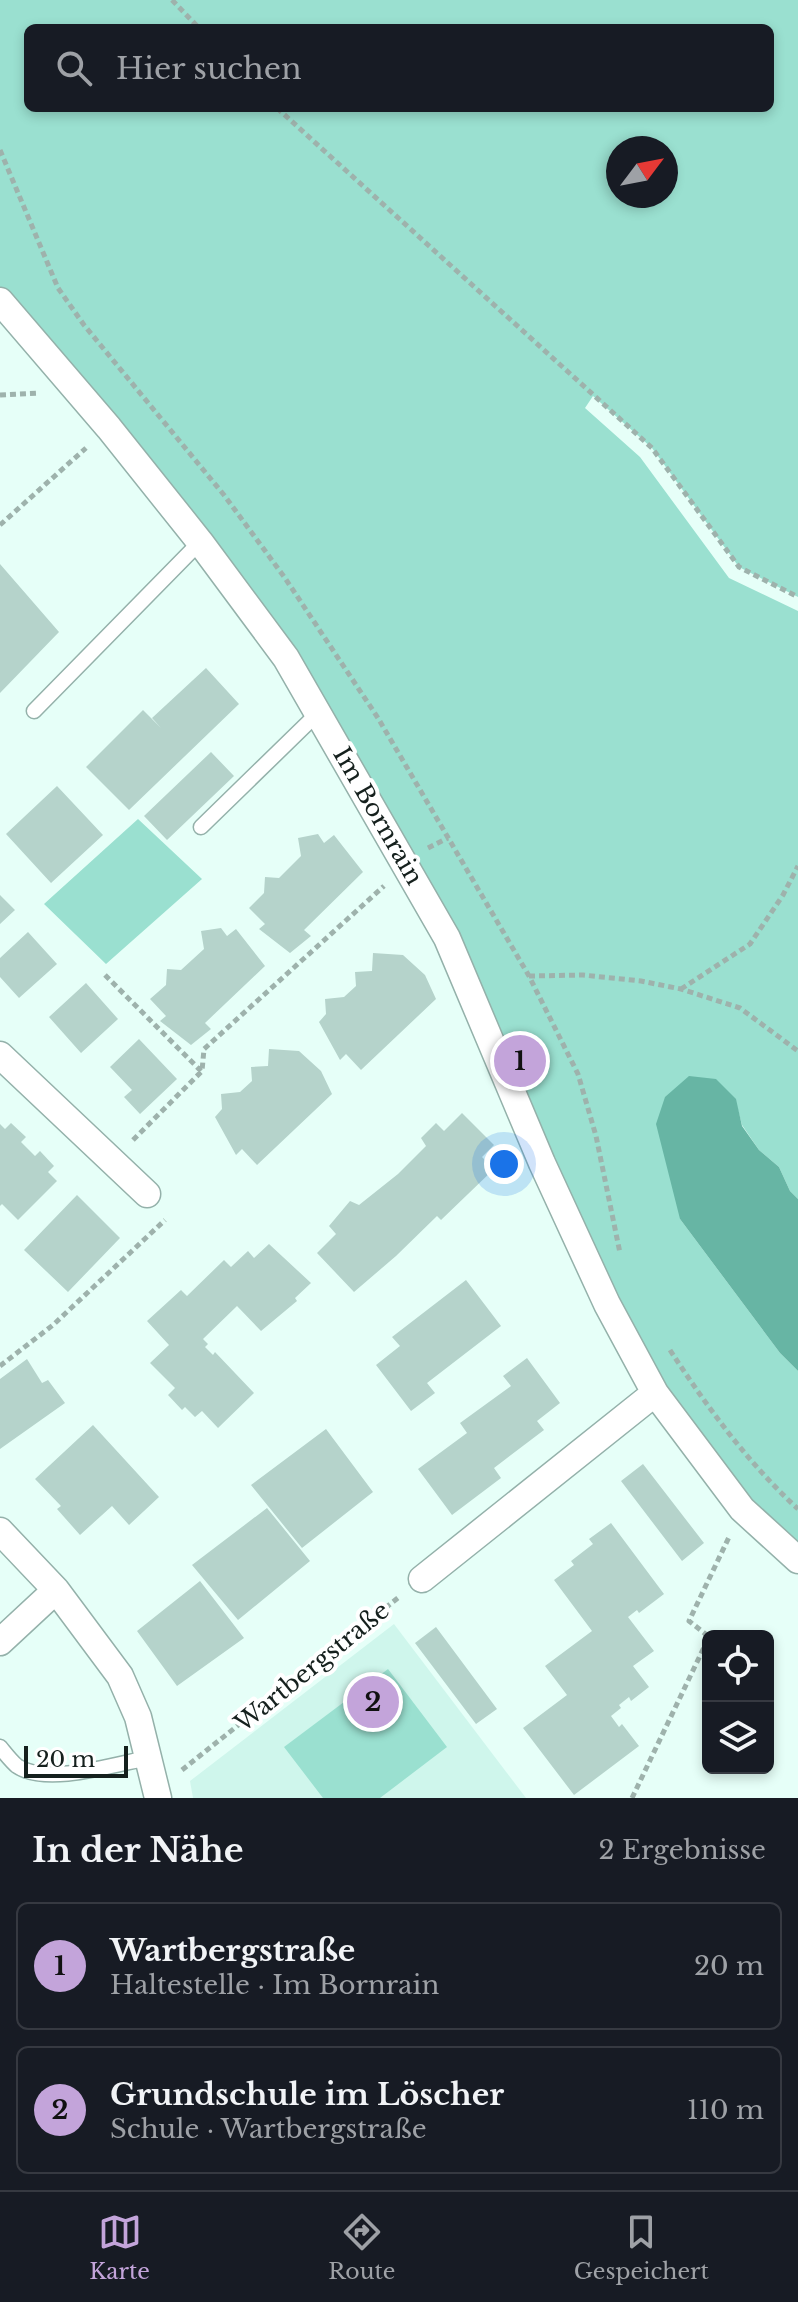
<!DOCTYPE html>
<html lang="de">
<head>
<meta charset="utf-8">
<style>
	body { margin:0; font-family:"Libre Baskerville",serif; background:#242831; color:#f1f3f6 }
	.controls { position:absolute; right:24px; bottom:24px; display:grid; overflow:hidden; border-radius:12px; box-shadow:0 4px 12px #0003 }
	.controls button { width:72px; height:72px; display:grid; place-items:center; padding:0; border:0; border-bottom:2px solid #363941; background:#171b24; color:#f1f3f6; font:40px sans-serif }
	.compass { position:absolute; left:606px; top:136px; width:72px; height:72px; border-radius:50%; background:#171b24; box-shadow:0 4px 12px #0003; rotate:58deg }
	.scale { position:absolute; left:24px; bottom:20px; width:104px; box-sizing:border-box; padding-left:8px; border:4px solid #15201d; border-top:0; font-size:22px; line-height:28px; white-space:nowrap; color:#15201d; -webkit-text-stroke:6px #fff; paint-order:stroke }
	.you { position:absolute; left:504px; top:1164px; width:28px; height:28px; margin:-20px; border:6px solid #fff; border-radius:50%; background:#1a73e8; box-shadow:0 0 0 12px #1a73e833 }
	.badge { display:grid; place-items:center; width:52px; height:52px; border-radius:50%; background:#c3a4da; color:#111; font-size:26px; font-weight:700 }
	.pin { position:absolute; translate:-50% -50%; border:4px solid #fff; box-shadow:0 2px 8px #0006 }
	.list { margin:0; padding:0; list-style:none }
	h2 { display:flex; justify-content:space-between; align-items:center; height:104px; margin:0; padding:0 32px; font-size:34px }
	h2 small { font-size:26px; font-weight:400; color:#9ea1a6 }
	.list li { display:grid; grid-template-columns:52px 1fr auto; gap:24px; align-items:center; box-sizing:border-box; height:128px; margin:0 16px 16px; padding:0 16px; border:2px solid #363941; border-radius:12px }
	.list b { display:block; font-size:30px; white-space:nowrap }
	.list p { margin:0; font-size:26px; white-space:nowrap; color:#9ea1a6 }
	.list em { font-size:26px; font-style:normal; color:#9ea1a6 }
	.icon { flex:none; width:44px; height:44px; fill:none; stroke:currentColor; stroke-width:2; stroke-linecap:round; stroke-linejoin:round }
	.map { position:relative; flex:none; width:798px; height:1798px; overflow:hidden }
	.search { position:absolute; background:#171b24; box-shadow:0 4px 12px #0003; left:24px; right:24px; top:24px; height:88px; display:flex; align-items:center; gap:20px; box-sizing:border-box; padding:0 28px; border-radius:12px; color:#9ea1a6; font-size:30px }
	.sheet { height:392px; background:#171b24 }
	nav { display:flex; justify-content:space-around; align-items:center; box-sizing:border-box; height:112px; border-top:2px solid #363941; background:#171b24; font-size:22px; color:#9ea1a6 }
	nav a { display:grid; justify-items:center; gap:4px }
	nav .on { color:#c3a4da }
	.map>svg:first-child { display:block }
	.built { fill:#cff6ec }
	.green { fill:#9ae0d0; fill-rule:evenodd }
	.water { fill:#67b5a4 }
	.building { fill:#b5d3cb }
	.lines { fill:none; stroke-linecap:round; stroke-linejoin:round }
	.service-casing { stroke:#94b1aa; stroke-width:17 }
	.minor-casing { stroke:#94b1aa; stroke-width:29 }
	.path { stroke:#9eb2ac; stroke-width:5; stroke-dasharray:6 4; stroke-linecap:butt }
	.service { stroke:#fff; stroke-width:14 }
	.minor { stroke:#fff; stroke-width:26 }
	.labels { text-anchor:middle; stroke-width:8; stroke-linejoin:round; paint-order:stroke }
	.street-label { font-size:24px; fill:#15201d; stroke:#fff }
</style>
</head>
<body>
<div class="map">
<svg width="798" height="1798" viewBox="0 0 798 1798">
	<rect width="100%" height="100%" fill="#e6fff8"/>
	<!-- built -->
	<path class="built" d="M394 1624 526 1798H193L190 1781Z"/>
	<!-- green -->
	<path class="green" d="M0 0H798V597L739 567 652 448 593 396 585 408 640 457 729 578 798 611V1199L790 1191 779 1167 759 1150 742 1125 735 1099 680 1219 780 1353 798 1371V1560L655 1393 447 938 286 658 0 301ZM28 28H770V108H28ZM618 148H666V196H618Z
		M138 819 202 879 106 964 44 904Z
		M388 1669 447 1747 380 1798H323L284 1747Z"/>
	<!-- water -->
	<path class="water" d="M689 1076 716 1079 736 1099 742 1126 759 1150 779 1167 790 1191 798 1199V1371L780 1353 680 1219 656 1124 665 1097Z"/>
	<!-- building -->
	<path class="building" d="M0 564 59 632 0 693Z
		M206 668 239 704 129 810 86 767 143 710 161 728 152 718Z
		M211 752 234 776 167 840 144 816Z
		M57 786 103 835 51 883 6 834Z
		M318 834 324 843 334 835 363 872 304 930 311 936 290 953 259 929 265 924 249 908 264 893 265 877 279 878 301 856 298 838Z
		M0 895 15 910 0 924Z
		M221 928 227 936 236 929 265 966 205 1023 211 1029 191 1045 160 1021 166 1016 150 999 166 985 167 969 181 970 204 949 201 931Z
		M28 932 57 964 19 998 0 977V958Z
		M373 953 403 955 425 975 436 999 361 1070 346 1054 340 1060 319 1022 326 1014 325 999 344 997 356 986 355 972 372 971Z
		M86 983 118 1019 81 1053 49 1017Z
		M139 1039 177 1079 140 1114 124 1097 132 1090 110 1067Z
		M269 1049 299 1051 321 1071 332 1094 257 1165 242 1149 236 1155 215 1117 222 1109 221 1094 240 1092 252 1081 251 1067 268 1066Z
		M462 1113 494 1145 482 1157 494 1169 441 1220 437 1216 396 1256 354 1292 317 1253 336 1234 329 1226 350 1201 359 1205 398 1174 426 1146 421 1138 436 1123 444 1131Z
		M11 1123 26 1137 21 1142 35 1156 40 1151 54 1166 48 1172 57 1181 18 1220 2 1204 0 1206V1124L5 1129Z
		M77 1195 120 1238 68 1292 24 1250Z
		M269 1244 311 1283 295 1298 297 1301 261 1331 237 1306 203 1339 208 1344 205 1347 213 1355 215 1352 254 1393 218 1428 202 1411 195 1417 185 1407 182 1410 168 1395 175 1388 150 1363 169 1345 147 1321 181 1290 187 1296 224 1260 231 1267 248 1251 254 1258Z
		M466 1280 501 1326 427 1383 435 1393 411 1411 376 1365 400 1346 392 1337Z
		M527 1358 560 1403 537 1421 544 1430 494 1468 501 1478 452 1515 418 1469 467 1433 460 1423 511 1386 503 1376Z
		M27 1359 42 1383 48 1380 65 1403 0 1449V1379Z
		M93 1425 159 1497 129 1525 112 1506 80 1535 57 1509 61 1506 35 1479Z
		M326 1429 373 1492 302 1548 251 1485Z
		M643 1464 704 1543 682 1561 621 1481Z
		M267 1508 310 1561 238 1620 192 1565Z
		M611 1523 664 1594 639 1613 637 1610 628 1617 654 1651 633 1666 649 1687 631 1701 629 1697 619 1705 621 1708 611 1716 619 1727 622 1724 639 1746 574 1795 523 1728 567 1695 545 1666 592 1631 554 1580 574 1565 571 1561 593 1544 589 1539Z
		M200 1581 244 1638 177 1686 137 1631Z
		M436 1627 497 1709 476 1724 415 1643Z"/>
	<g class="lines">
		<!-- service casing -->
		<g class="service-casing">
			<path id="service" d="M34 711 200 542
				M201 827 319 712
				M0 1747C5 1753 11 1761 17 1766 46 1786 116 1764 148 1758"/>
		</g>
		<!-- minor casing -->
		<g class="minor-casing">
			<path id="minor" d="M0 301 109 428 200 542 286 658 447 938 542 1163 607 1304 655 1393 742 1509 798 1560
				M0 1055 147 1194
				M0 1531 56 1590 120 1676 138 1717 158 1798
				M422 1579 655 1393
				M0 1642 56 1590"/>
		</g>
		<!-- path -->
		<path class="path" d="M172 0 199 28
			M277 108 652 448 739 567 798 597
			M0 150 58 288 84 325 224 495 285 578 378 718 529 976 578 1074 596 1136 620 1253
			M0 395 39 393
			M0 525 86 448
			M428 848 448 838
			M105 975 201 1071
			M529 976 583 975 641 981 681 989 740 1008 798 1051
			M681 989 750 944 783 895 798 866
			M133 1140 202 1071 204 1049 384 886
			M670 1350C707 1407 748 1463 798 1509
			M0 1366 53 1325 165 1220
			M708 1636 689 1621 730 1535
			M182 1770 399 1597
			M632 1798 708 1639"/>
		<!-- service -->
		<use href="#service" class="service"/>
		<!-- minor -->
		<use href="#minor" class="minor"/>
	</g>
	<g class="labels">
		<!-- street labels -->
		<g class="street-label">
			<text transform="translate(378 816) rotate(60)" y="8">Im Bornrain</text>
			<text transform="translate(312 1667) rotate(-39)" y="8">Wartbergstraße</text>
		</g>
	</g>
</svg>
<div class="controls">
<button><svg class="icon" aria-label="locate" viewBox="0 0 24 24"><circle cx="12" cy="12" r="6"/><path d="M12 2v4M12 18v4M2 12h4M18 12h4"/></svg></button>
<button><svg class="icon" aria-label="layers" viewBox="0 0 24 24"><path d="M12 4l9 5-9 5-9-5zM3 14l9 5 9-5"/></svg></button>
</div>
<svg class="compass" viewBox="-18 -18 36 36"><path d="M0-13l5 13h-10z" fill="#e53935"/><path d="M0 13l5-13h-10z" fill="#9ea1a6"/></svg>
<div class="scale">20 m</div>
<div class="you"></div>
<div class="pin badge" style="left:520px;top:1061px">1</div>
<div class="pin badge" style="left:373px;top:1702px">2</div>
<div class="search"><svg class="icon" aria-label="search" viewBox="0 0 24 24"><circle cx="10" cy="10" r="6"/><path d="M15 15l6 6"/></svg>Hier suchen</div>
</div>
<section class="sheet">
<h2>In der Nähe<small>2 Ergebnisse</small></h2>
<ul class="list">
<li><span class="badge">1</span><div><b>Wartbergstraße</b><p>Haltestelle · Im Bornrain</p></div><em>20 m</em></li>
<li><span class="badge">2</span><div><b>Grundschule im Löscher</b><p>Schule · Wartbergstraße</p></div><em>110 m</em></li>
</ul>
</section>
<nav>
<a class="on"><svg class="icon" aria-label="map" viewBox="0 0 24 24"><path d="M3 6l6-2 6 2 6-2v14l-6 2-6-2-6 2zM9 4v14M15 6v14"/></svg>Karte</a>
<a><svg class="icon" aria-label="directions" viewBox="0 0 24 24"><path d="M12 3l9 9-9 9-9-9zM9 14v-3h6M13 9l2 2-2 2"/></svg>Route</a>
<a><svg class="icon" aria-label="saved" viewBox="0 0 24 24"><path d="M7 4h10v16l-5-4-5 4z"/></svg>Gespeichert</a>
</nav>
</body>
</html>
